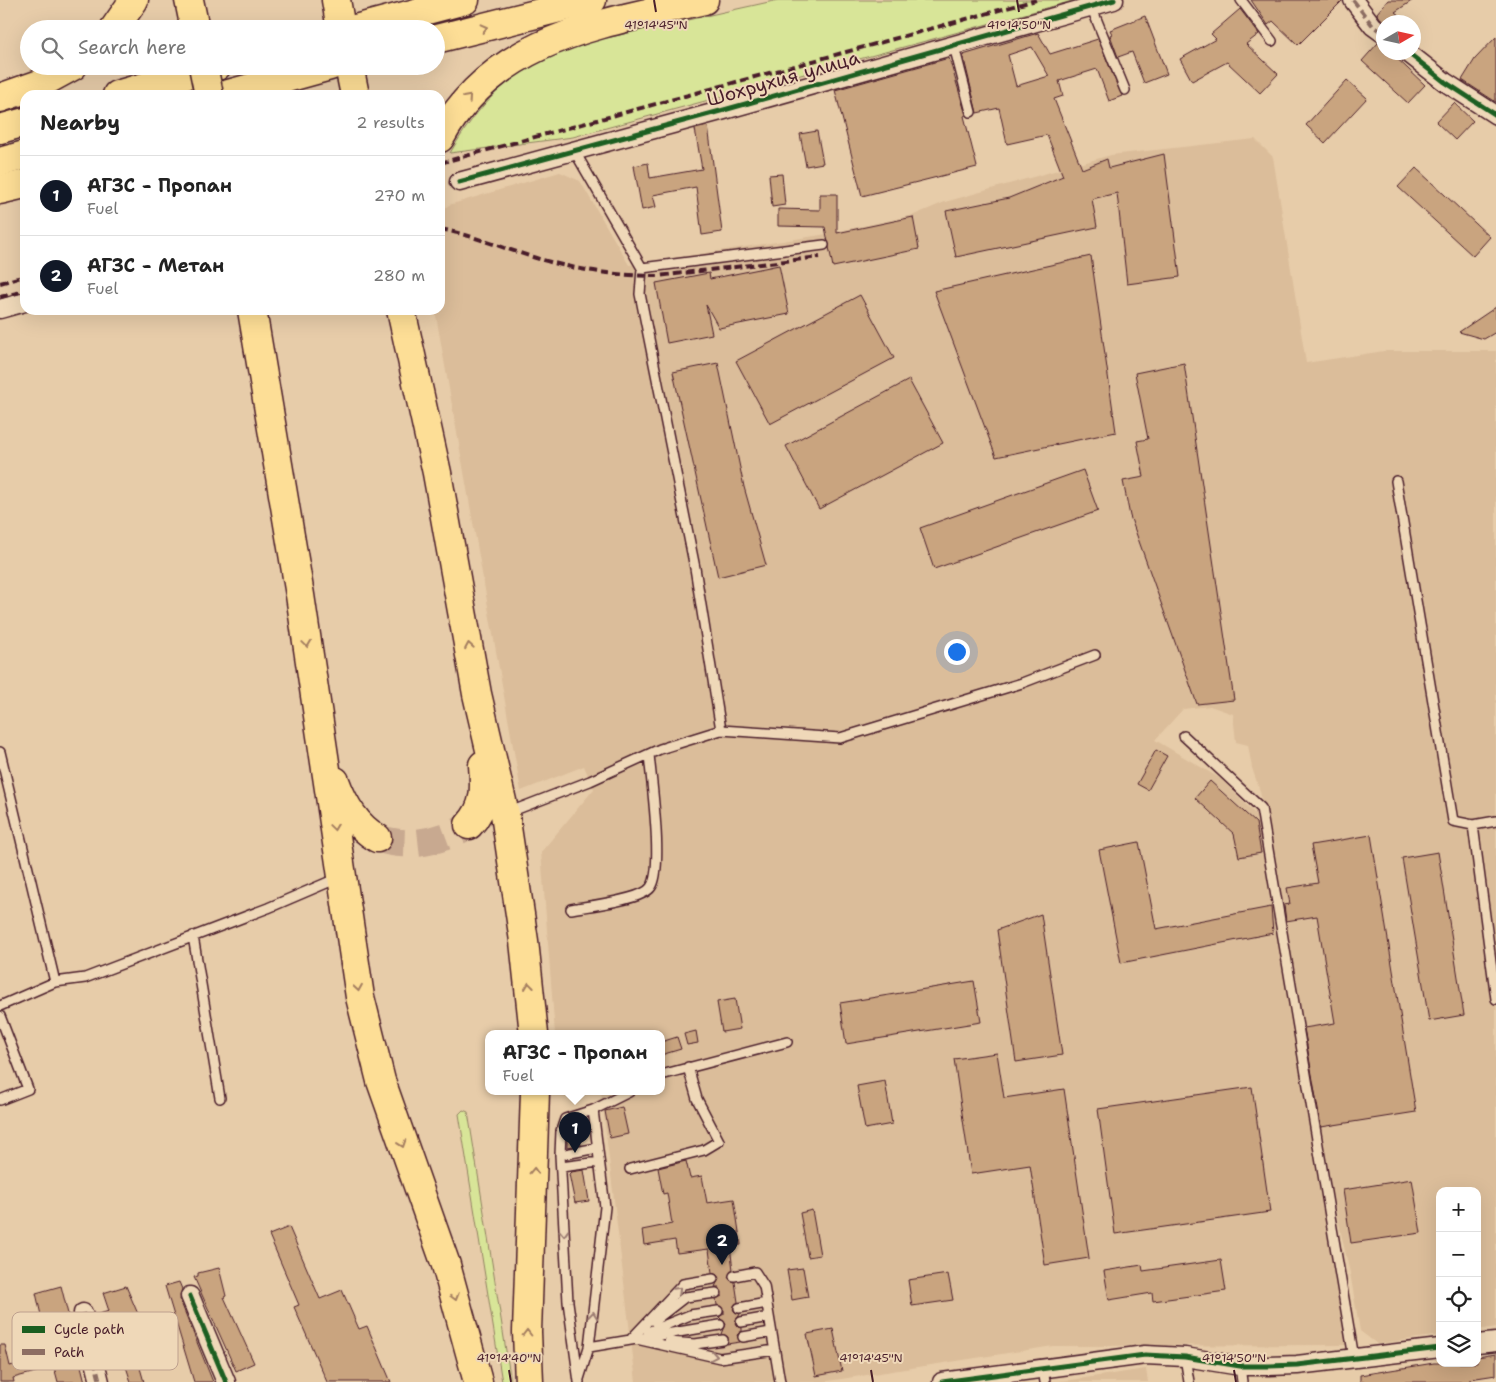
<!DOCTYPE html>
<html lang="en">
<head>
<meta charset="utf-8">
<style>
	body { margin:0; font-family:"Shantell Sans",sans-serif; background:#f2f2f2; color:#222 }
	.controls { position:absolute; right:15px; bottom:15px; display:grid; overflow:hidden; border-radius:10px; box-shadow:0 5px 20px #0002 }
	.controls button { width:45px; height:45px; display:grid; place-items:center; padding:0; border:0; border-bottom:1px solid #e0e0e0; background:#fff; color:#222; font:25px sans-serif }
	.compass { position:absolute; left:1376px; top:15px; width:45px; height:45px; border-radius:50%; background:#fff; box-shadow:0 5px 20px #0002; rotate:81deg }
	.you { position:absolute; left:956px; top:651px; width:18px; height:18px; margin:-12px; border:4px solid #fff; border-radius:50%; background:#1a73e8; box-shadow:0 0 0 8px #1a73e833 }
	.badge { display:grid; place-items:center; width:32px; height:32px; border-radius:50%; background:#111827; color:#fff; font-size:16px; font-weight:700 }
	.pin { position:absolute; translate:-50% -41px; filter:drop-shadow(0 1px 2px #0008) }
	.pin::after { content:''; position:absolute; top:26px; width:18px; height:15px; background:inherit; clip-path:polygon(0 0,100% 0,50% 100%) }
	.popup { position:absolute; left:485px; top:1030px; width:180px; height:65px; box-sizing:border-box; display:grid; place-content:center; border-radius:10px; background:#fff; filter:drop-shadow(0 1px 4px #0005); font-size:16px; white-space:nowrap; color:#767676 }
	.popup b { font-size:19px; color:#222 }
	.popup::after { content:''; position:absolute; left:50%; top:100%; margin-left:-10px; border:10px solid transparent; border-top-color:#fff }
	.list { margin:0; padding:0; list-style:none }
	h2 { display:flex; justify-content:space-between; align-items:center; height:65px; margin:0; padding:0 20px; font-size:21px }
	h2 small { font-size:16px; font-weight:400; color:#767676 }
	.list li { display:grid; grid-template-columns:32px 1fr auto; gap:15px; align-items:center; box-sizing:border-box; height:80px; padding:0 20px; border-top:1px solid #e0e0e0 }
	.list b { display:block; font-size:19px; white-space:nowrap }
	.list p { margin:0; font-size:16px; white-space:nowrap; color:#767676 }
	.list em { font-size:16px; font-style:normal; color:#767676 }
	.icon { flex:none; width:28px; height:28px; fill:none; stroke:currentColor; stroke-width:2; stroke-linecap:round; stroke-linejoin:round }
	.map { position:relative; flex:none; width:1496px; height:1382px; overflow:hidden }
	.search { position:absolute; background:#fff; box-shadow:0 5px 20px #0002; left:20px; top:20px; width:425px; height:55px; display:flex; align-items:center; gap:12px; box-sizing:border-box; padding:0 18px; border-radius:28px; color:#767676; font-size:19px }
	.panel { position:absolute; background:#fff; box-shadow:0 5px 20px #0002; left:20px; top:90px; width:425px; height:225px; border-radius:15px }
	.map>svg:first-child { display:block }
	.built { fill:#dbbd9a }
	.green { fill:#d8e598; stroke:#918262 }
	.building { fill:#c9a47f; stroke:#4a1f2b; fill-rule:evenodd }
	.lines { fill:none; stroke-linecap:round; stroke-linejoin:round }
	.trunk-tunnel { stroke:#c8a990; stroke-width:28; stroke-dasharray:28 14; stroke-linecap:butt }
	.service-casing { stroke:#4a1f2b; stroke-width:12 }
	.minor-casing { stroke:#4a1f2b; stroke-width:21 }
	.primary-casing { stroke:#4a1f2b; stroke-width:31 }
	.trunk-casing { stroke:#4a1f2b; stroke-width:31 }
	.service { stroke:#efd8b8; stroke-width:9 }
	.minor { stroke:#efd8b8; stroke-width:18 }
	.primary { stroke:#fdde96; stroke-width:28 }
	.trunk { stroke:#fdde96; stroke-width:28 }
	.rail { stroke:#4a1f2b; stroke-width:4; stroke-dasharray:8 4; stroke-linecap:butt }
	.trunk-bridge-casing { stroke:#4a1f2b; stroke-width:31; stroke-linecap:butt }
	.trunk-bridge { stroke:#fdde96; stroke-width:28 }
	.quiet { stroke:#8d6e63; stroke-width:4; stroke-dasharray:8 4; stroke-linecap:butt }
	.cycleway-casing { stroke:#efd8b8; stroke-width:8 }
	.cycleway { stroke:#1b5e20; stroke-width:5 }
	.oneway { stroke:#a47e60 }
	.oneway2 { stroke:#9c7c72 }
	.ticks { fill:none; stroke:#4a1f2b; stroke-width:2 }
	.labels { text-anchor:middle; stroke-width:4; stroke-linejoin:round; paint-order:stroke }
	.street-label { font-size:19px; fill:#4a1f2b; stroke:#efd8b8 }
	.key { fill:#efd8b8; stroke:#bea08e; stroke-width:1 }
	.key-label { font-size:14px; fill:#4a1f2b }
	.ticks-label { font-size:12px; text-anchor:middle; fill:#4a1f2b; stroke:#efd8b8; stroke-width:4; stroke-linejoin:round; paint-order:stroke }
</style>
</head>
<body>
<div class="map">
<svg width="1496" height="1382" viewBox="0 0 1496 1382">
	<rect width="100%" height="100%" fill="#e7cca9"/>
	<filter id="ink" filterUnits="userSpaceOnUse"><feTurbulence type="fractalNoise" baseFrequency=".02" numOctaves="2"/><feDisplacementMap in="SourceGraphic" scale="10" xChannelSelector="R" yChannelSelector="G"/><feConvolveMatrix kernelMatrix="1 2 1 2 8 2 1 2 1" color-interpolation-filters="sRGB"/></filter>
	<g filter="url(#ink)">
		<!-- built -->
		<path class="built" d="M1255 139 1273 157 1306 363 1384 351H1496V1327L1477 1330V1191H1440V1335L1377 1344 1360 1331 1350 1273 1317 1127 1260 791 1252 768 1248 745 1236 742 1233 714 1210 706 1183 709 1155 740 1221 779 1259 818 1349 1345 1053 1346 822 1382H636L601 1092H661V1034H555L541 852 594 789 584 766 521 791 435 310H440V212L449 205 560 172 580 181 629 265 821 235 914 215 945 202 1111 155Z
			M1146 1369 1148 1382H1058Z"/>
		<!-- green -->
		<path class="green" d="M778 0H1076L573 137 450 153C488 89 518 67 588 42Z
			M463 1110 468 1112 511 1382H502L459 1114Z"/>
		<!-- building -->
		<path class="building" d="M1251 0H1343L1298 45 1273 21 1268 25Z
			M1388 0H1413L1395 12 1408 22H1386L1380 18 1377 13Z
			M1240 9 1259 34 1246 44 1278 74 1260 93 1227 62 1192 81 1180 59 1216 39 1211 34Z
			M1145 16 1167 74 1144 83 1132 52 1118 57 1110 35 1112 34 1110 30Z
			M1038 33 1050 54 1098 39 1122 96 1109 101 1097 69 1059 81 1063 96 1054 99 1082 169 1107 159 1109 168 1164 154 1180 277 1127 284 1117 193 1092 199 1097 227 956 257 946 211 1009 198 1063 176 1047 135 1007 144 999 108 977 113 963 55ZM1032 47 1049 76 1016 86 1008 55Z
			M1496 37V102L1462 80 1475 59Z
			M1378 43 1384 46V52H1390L1425 85 1408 103 1362 61Z
			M949 58 966 115 964 116 977 167 862 196 835 90Z
			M1347 80 1367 98 1325 143 1306 125Z
			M1454 103 1473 121 1455 140 1436 122Z
			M708 126 722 232 702 235 696 187 653 195 656 207 642 210 634 166 648 163 650 178 702 169 695 129Z
			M817 131 823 163 806 166 800 134Z
			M1416 168 1490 237 1473 256 1398 187Z
			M782 174 785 205 772 207 769 175Z
			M820 194H837V233L913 217 919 249 833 267 825 227 778 226V209L820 210Z
			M1091 256 1116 432 996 457 934 291Z
			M779 265 789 314 719 328 706 305 712 334 667 343 656 283 709 273 710 279Z
			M860 295 894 358 770 424 736 361Z
			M1496 307V332L1484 339 1459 332Z
			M718 363 744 487 766 565 718 577 673 372Z
			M1184 363 1234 700 1197 704 1130 516 1123 481 1144 477 1137 441 1148 439 1135 373Z
			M909 380 943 443 819 509 786 446Z
			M1083 470 1098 511 934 569 920 528Z
			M1156 750 1167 756 1148 790 1137 784Z
			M1210 781 1256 823 1261 853 1239 857 1234 834 1195 798Z
			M1371 835 1416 1112 1321 1127 1304 1028 1335 1023 1317 916 1286 921 1284 905 1290 904 1287 888 1318 883 1311 845Z
			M1139 842 1156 929 1271 907 1273 933 1121 963 1099 850Z
			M1438 852 1464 1015 1429 1021 1402 858Z
			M1041 914 1062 1055 1016 1062 997 930Z
			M974 981 981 1022 846 1044 840 1003Z
			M735 999 740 1029 722 1032 717 1002Z
			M696 1031 698 1043 687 1045 684 1034Z
			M677 1037 681 1049 661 1055V1042Z
			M997 1053 1004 1098 1064 1089 1089 1258 1045 1265 1030 1165 971 1174 954 1059Z
			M885 1081 892 1124 865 1129 857 1086Z
			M1252 1087 1270 1212 1115 1234 1098 1109Z
			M622 1107 628 1134 610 1138 605 1111Z
			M579 1135 581 1145 567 1147V1137Z
			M686 1161 690 1178 702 1176 707 1203 734 1199 741 1245 730 1246 733 1270 728 1277 730 1280 735 1282 738 1302 733 1309 735 1312 740 1314 735 1323 737 1326 742 1328V1331L737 1335 740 1342 727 1344 728 1337 722 1334 726 1324 719 1317 724 1314V1310L717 1305 716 1299 722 1296V1292L719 1287H715L719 1278 717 1275 712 1273 709 1249 677 1253 675 1240 644 1245 642 1230 672 1224 667 1193 663 1194 658 1168Z
			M584 1170 589 1201 575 1203 569 1174 571 1172Z
			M1412 1179 1421 1233 1351 1243 1343 1190Z
			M812 1210 820 1255 808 1257 800 1213Z
			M289 1227 320 1299 342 1290 359 1329 367 1326 391 1382H327L294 1307 299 1305 269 1235Z
			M1221 1260 1226 1291 1153 1301 1152 1293 1109 1300 1104 1271 1142 1265 1143 1271Z
			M219 1268 226 1296 224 1297 254 1363 236 1371 194 1277 198 1276V1273Z
			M803 1268 808 1297 792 1300 787 1270Z
			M948 1274 953 1300 912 1306 908 1280Z
			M179 1282 182 1289 180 1300 213 1382H194L165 1286Z
			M61 1286 85 1382H58L54 1367 13 1378 14 1382H0V1345H5L10 1366 50 1355 36 1293Z
			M126 1286 138 1314 130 1316 138 1343 142 1342 149 1365 140 1368 144 1382H131L120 1348 107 1353 96 1315 109 1311 103 1293Z
			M833 1329 842 1371 816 1376 807 1334Z
			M1496 1354V1375L1470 1379V1382H1360V1375L1434 1363H1477V1357Z"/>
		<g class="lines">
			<!-- trunk-tunnel -->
			<path class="trunk-tunnel" d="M377 838C408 849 440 842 469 825"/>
			<!-- service casing -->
			<g class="service-casing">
				<path id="service" d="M1241 0 1272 41
					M1091 6 1125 90
					M954 46 971 112
					M575 152 642 268 640 294 695 568 721 730
					M642 268 824 245
					M1396 481 1453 821 1473 825 1496 821
					M1184 736 1261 808 1354 1358
					M0 752 55 982
					M507 813 590 781 660 749 721 730 840 738 1022 683 1095 655
					M1473 825 1496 999
					M571 909C588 906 643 900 651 887 664 870 651 779 649 754
					M193 936 220 1098
					M0 1006 55 982 85 978 268 908 338 878
					M0 1016 28 1089 0 1100
					M661 1075 787 1042
					M593 1110 629 1092
					M560 1155 597 1148
					M561 1167 599 1162
					M630 1169 704 1150 719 1141 697 1099 688 1067
					M734 1276 755 1272 764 1286 780 1382
					M739 1308 767 1303
					M654 1321 685 1297 716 1293
					M741 1322 769 1317
					M648 1332 690 1315 718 1311
					M743 1337 771 1332
					M632 1338 720 1358 775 1350
					M632 1338 683 1284 713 1279
					M669 1342 695 1344 723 1340
					M589 1347 720 1325
					M1185 1357 1189 1382
					M1240 1366 1242 1382
					M1043 1369 1045 1382
					M579 1382 568 1302 560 1155 561 1131 565 1119 593 1110 605 1207 589 1347 579 1379"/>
			</g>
			<!-- minor casing -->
			<g class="minor-casing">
				<path id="minor" d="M1353 0 1373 26 1384 34
					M1407 52 1445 82 1496 115
					M459 182 724 110 1114 0
					M0 309 25 302
					M190 1296 226 1382
					M83 1313 100 1382
					M1477 1344 1496 1342
					M942 1382 1145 1355 1185 1357 1240 1366H1269L1297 1365 1440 1348"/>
			</g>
			<!-- primary casing -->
			<g class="primary-casing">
				<path id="primary" d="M355 29 465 0
					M436 39 592 0
					M117 95 217 66
					M225 95 330 66
					M0 129 25 122
					M0 162 25 155"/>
			</g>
			<!-- trunk casing -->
			<g class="trunk-casing">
				<path id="trunk" d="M189 0 195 29
					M336 0 341 29
					M114 29 134 0
					M349 66 355 95
					M0 98 40 84 73 66
					M440 138C496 36 602 24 704 0
					M0 190 25 184
					M252 310 300 595 360 997 381 1081 446 1265 478 1382
					M401 310 437 473 477 694 505 814 524 941 534 1034
					M335 781C343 803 356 826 377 838
					M469 825C486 807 485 788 483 765
					M529 1382 527 1332 535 1092"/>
			</g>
			<!-- service -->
			<use href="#service" class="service"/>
			<!-- minor -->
			<use href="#minor" class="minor"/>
			<!-- primary -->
			<use href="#primary" class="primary"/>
			<!-- trunk -->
			<use href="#trunk" class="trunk"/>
			<!-- rail -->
			<path class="rail" d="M440 163 1036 0
				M440 229C473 235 505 249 536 258 575 270 617 276 658 276L820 257
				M0 283 25 276
				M0 297 25 291"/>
			<!-- trunk-bridge casing -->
			<g class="trunk-bridge-casing">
				<path id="trunk-bridge" d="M203 66 209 95"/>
			</g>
			<!-- trunk-bridge -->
			<use href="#trunk-bridge" class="trunk-bridge"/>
			<!-- quiet -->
			<path class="quiet" d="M1353 0 1373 26 1384 34
				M83 1313 100 1382"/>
			<!-- cycleway casing -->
			<g class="cycleway-casing">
				<path id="cycleway" d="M1407 52 1445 82 1496 115
					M459 182 724 110 1114 0
					M190 1296 226 1382
					M942 1382 1145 1355 1185 1357 1240 1366H1269L1297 1365 1440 1348"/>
			</g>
			<!-- cycleway -->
			<use href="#cycleway" class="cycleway"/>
		</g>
		<!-- one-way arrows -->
		<defs><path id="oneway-chevron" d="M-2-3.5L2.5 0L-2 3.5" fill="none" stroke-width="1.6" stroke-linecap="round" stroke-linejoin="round" transform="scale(1.25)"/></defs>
		<g class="oneway">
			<use href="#oneway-chevron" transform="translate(484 28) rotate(-14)"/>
			<use href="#oneway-chevron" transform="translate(468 98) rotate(-48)"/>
			<use href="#oneway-chevron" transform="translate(307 644) rotate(82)"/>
			<use href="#oneway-chevron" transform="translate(469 646) rotate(-100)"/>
			<use href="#oneway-chevron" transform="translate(334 827) rotate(82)"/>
			<use href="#oneway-chevron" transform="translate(529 986) rotate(-97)"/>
			<use href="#oneway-chevron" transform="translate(358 988) rotate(81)"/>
			<use href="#oneway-chevron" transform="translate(402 1144) rotate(71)"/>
			<use href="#oneway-chevron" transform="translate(534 1171) rotate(-88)"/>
			<use href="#oneway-chevron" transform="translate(455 1297) rotate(74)"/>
			<use href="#oneway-chevron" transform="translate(527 1333) rotate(-90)"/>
		</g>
		<g class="oneway2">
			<use href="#oneway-chevron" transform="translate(564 1233) rotate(87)"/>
			<use href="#oneway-chevron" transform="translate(678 1290) rotate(-45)"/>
			<use href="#oneway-chevron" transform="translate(593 1315) rotate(-84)"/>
			<use href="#oneway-chevron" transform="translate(714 1356) rotate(10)"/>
		</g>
	</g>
	<!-- ticks -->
	<path class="ticks" d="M654 0 656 12M1017 0 1019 12M509 1370 511 1382M871 1370 873 1382M1234 1370 1236 1382"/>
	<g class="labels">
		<!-- street labels -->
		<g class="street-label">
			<text transform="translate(783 78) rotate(-16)" y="7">Шохрухия улица</text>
		</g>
	</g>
	<!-- legend -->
	<rect x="12" y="1312" width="166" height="58" rx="8" class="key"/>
	<rect x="22" y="1326" width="23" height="7" fill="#1b5e20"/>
	<rect x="22" y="1349" width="23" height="6" fill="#8d6e63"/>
	<g class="key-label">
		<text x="54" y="1334">Cycle path</text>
		<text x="54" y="1357">Path</text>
	</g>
	<g class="ticks-label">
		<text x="656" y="29">41°14'45"N</text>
		<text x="1019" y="29">41°14'50"N</text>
		<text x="509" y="1362">41°14'40"N</text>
		<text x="871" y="1362">41°14'45"N</text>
		<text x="1234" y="1362">41°14'50"N</text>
	</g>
</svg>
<div class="controls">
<button>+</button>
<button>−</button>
<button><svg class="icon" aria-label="locate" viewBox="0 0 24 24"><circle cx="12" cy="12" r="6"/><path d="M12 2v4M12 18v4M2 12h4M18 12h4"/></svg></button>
<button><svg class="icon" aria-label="layers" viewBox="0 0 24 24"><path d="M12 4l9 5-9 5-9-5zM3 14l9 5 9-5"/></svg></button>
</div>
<svg class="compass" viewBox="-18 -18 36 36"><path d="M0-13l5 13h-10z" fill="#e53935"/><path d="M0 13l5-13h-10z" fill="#767676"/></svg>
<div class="you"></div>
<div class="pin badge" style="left:575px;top:1153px">1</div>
<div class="popup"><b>АГЗС - Пропан</b>Fuel</div>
<div class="pin badge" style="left:722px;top:1265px">2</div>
<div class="search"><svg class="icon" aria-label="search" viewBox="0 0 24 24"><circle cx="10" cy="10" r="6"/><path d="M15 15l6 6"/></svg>Search here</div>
<section class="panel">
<h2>Nearby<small>2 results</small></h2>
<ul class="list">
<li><span class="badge">1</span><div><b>АГЗС - Пропан</b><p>Fuel</p></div><em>270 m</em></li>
<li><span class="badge">2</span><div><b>АГЗС - Метан</b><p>Fuel</p></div><em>280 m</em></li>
</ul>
</section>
</div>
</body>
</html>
